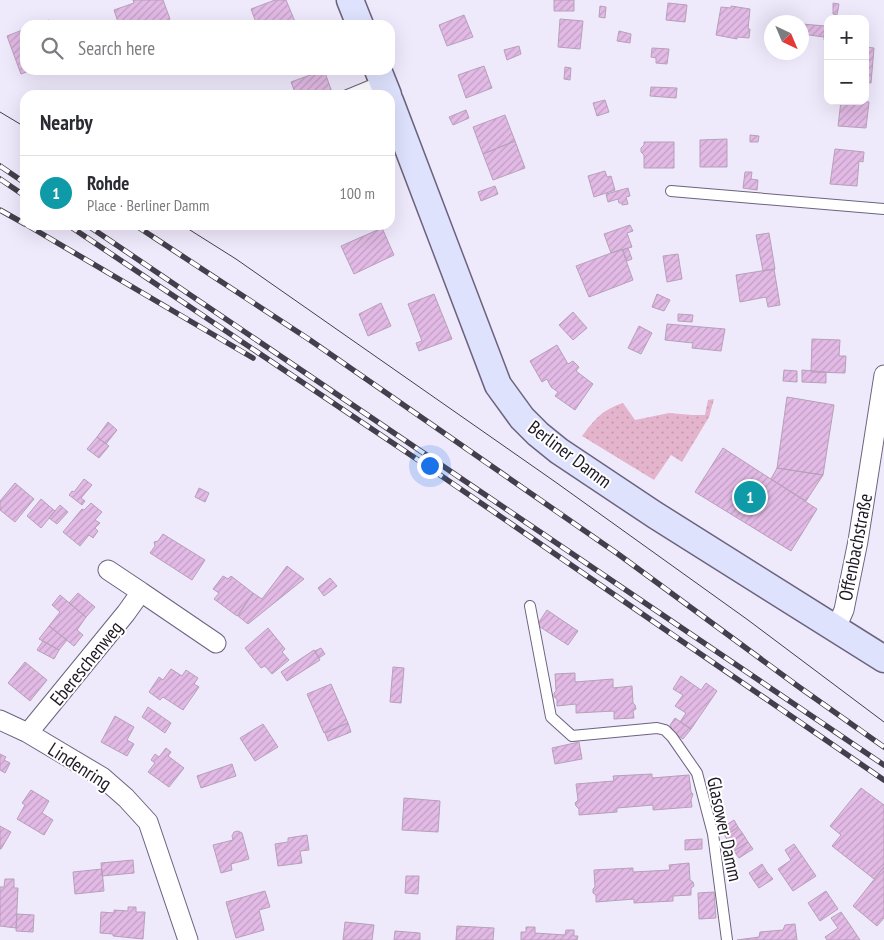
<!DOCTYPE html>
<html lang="en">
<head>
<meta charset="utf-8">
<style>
	body { margin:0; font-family:"PT Sans Narrow",sans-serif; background:#f2f2f3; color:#2b2b33 }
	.controls { position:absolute; right:15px; top:15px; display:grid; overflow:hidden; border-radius:10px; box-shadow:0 5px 20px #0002 }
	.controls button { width:45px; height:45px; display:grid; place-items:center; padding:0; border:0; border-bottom:1px solid #e1e1e2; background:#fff; color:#2b2b33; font:25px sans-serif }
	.compass { position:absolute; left:764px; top:15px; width:45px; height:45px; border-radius:50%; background:#fff; box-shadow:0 5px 20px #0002; rotate:136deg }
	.you { position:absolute; left:429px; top:465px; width:18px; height:18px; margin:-12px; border:4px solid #fff; border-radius:50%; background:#1a73e8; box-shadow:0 0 0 8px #1a73e833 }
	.badge { display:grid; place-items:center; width:32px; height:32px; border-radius:50%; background:#1a73e8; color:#fff; font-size:16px; font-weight:700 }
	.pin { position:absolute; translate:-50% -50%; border:2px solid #fff; box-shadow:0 1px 5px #0006 }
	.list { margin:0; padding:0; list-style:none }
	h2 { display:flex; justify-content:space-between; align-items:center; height:65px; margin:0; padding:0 20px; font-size:21px }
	h2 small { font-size:16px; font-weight:400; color:#7c7c81 }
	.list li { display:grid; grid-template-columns:32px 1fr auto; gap:15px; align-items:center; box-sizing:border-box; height:75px; padding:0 20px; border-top:1px solid #e1e1e2 }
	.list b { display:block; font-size:19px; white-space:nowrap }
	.list p { margin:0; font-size:16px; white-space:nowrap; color:#7c7c81 }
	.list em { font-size:16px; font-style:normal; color:#7c7c81 }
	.icon { flex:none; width:28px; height:28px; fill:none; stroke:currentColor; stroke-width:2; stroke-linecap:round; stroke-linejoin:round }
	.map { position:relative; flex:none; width:884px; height:940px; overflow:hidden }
	.search { position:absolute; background:#fff; box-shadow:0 5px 20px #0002; left:20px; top:20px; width:375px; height:55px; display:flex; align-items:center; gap:12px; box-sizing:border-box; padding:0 18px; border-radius:15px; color:#7c7c81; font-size:19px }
	.panel { position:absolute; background:#fff; box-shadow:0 5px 20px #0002; left:20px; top:90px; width:375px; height:140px; border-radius:15px }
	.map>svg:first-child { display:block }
	.green { fill:url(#green-dots) }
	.building { fill:url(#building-hatch); stroke:#b7a0b9 }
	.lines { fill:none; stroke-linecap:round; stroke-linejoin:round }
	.service-casing { stroke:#6c637e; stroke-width:12 }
	.minor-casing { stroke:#6c637e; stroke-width:21 }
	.secondary-casing { stroke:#6c637e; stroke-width:29 }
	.service { stroke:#fff; stroke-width:10 }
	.minor { stroke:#fff; stroke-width:19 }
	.secondary { stroke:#dfe2fd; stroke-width:26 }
	.tram { stroke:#443f4c; stroke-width:1 }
	.rail-casing { stroke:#443f4c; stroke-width:5.5 }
	.rail { stroke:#fff; stroke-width:4; stroke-dasharray:11; stroke-linecap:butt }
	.labels { text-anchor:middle; stroke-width:4; stroke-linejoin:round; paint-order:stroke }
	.street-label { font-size:19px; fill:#1e1a25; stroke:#fff }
</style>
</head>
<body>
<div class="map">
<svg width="884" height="940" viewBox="0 0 884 940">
	<defs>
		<pattern id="green-dots" width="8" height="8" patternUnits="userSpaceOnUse" patternTransform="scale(1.25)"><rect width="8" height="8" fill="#e3b4cc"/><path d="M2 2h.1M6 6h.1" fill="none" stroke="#c29aaf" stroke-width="1.8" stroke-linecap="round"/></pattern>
		<pattern id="building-hatch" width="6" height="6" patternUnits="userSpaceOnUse" patternTransform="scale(1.25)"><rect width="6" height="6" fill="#e2bae5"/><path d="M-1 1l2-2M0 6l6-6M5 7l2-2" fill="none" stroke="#c19fc4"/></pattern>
	</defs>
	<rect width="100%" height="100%" fill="#efe9fc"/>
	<!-- green -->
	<path class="green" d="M714 399 709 417 682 462 671 455 654 480 582 436C595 419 602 410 623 403L635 420 669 413 692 415H705L708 400Z"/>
	<!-- building -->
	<path class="building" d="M133 0H163L170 19 156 25H119L114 10 134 3Z
		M275 0H286L296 24 292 25H257L251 9Z
		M554 0H574V11H554Z
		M668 3 687 5 685 22 666 20Z
		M833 3 839 4 837 15 833 14Z
		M600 6 606 7 605 18 599 17Z
		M731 6 750 9 748 29H750L749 38 737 37V39L716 35 721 7 731 8Z
		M464 15 473 37 447 46 439 25Z
		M560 19 583 21 580 49 558 47Z
		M49 20 51 25H35Z
		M802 24 825 26 824 37 802 34Z
		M825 27H828V41L824 40Z
		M25 29V70H32L21 74 7 36Z
		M619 31 631 34 630 43 617 41Z
		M519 46 521 54 507 60 504 50Z
		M865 47 874 48 871 83 865 82Z
		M652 48 669 49 667 64 656 63V58L651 57Z
		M484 66 492 88 466 98 458 75Z
		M565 67 571 68 570 80 564 79Z
		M324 70 333 95H296L291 82Z
		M651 87 677 88 676 98 650 96Z
		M605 100 609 112 597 116 593 103Z
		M841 101 869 102 866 128 838 126Z
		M466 110 469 118 453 125 449 117Z
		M505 115 515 141 483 154 473 127Z
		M750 135 759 136 758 142H750Z
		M727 139V167H700V140Z
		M515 141 525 168 493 180 483 154Z
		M644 142H674V168H644V155L641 152V148L644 145Z
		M835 149 864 152 863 162 859 161 857 186 830 184Z
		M605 171 607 177 611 176 615 190 594 197 588 176Z
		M745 172H752L751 179 758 180 757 190 743 188Z
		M495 186 498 194 481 201 478 192Z
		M628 188 630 196 626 197 628 204 622 205V203H619L618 199 608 202 606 194Z
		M630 225 633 231 627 233 632 247 611 253 604 234Z
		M382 228 394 255 354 274 341 246Z
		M769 233 775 269 763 271 756 235Z
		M628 248 632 259 627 261 623 250Z
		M622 249 633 280 589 297 576 266Z
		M678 254 682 279 667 282 663 256Z
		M774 269 780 305 768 307 766 297 740 302 736 275Z
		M434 294 452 339 419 351 416 343 422 341 408 304Z
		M657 294 670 300 664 311 652 307Z
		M381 303 391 326 368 336 359 314Z
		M573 312 587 328 573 340 559 325Z
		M678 314 693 315 692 322 678 321Z
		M667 324 725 329 721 351 692 348 693 343 665 340Z
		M639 326 652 333 641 354 628 348Z
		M812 339 840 340 839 356H846L845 373 811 372Z
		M557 345 568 364 573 361 579 367 576 371 593 384 575 410 555 396 558 392 551 387 547 379 542 382 530 361Z
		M784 370 797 371V382L783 381Z
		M802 370 826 372V383L802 382Z
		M787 397 834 405 823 475 777 468Z
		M108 422 117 430 106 444 97 437Z
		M97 437 109 446 99 458 87 449Z
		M723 448 817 509 791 551 695 492Z
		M777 468 823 475 806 501 771 479Z
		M84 479 92 485 81 498 85 501 82 505 69 495 72 491 74 492Z
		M15 483 34 499 15 522 0 510V501Z
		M199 488 209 493 205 502 195 497Z
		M41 499 55 511 41 528 27 516Z
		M91 503 102 512 95 520 100 523 95 528 98 531 93 538 89 535 80 546 63 532 82 509 84 510Z
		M60 505 68 512 57 524 49 518Z
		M163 534 205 560 192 580 150 553 155 546 154 542 158 541Z
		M287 566 304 579 248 624 238 616 253 593 262 599Z
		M223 576 228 579 231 576 253 593 237 616 214 599 219 593 213 589Z
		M330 578 337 586 324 596 318 588Z
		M78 593 95 607 86 617 69 603Z
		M60 595 86 617 77 630 83 635 74 646 49 626 60 612 52 605Z
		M547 610 578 631 568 645 537 625Z
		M49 626 67 640 59 650 39 639Z
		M268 628 285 649 282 652 289 660 272 674 265 666 261 668 245 648Z
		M43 641 59 650 54 659 37 650Z
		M321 648 325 654 319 658 315 651Z
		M314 650 320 660 287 681 281 672Z
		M25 662 47 680 30 701 8 683Z
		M393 667 404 668 401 703 390 702Z
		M171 669 182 676 186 670 198 678 194 684 199 687 183 710 163 697 160 700 149 692 159 677 163 680Z
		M575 673V682L613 679V688L632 686 633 703 635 705 636 709 633 711 634 718 614 719V711L576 713V704L557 706V699L554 697V693L556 691 555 674Z
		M681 676 701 690 706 683 717 691 691 729 680 722 686 713 675 706 683 695 673 689Z
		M331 684 348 723 324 733 307 694Z
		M148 707 171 723 165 733 142 717Z
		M115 716 134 727 127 740 134 744 127 756 101 742Z
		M675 718 691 729 683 739 674 733 670 725Z
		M348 723 351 732 328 741 325 733Z
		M263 724 278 747 255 761 240 738Z
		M579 742 582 759 555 764 552 748Z
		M166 748 171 752 168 756 184 768 169 787 148 772 155 763 151 760 155 754 159 757Z
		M0 754 6 757 4 760 10 763 5 773 0 770Z
		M232 764 236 776 201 788 197 776Z
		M652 774V778L689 775 691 792 693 794 691 800 692 807 653 810V805L617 808V812L579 815V809L576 806 575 803 578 800 576 784 614 781 613 776Z
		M861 788 884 805V867L874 879 832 846 841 835 830 826Z
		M31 790 49 801 42 813 53 820 44 835 17 819 25 805 22 803Z
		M404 798 440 801 438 832 402 830Z
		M734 820 738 827 725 836 720 829Z
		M0 826 11 832 1 849H0Z
		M738 827 743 834 729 843 725 836Z
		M238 831 242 833 249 859 231 864 232 870 221 873 213 845 233 840 232 836 234 832Z
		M743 834 748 842 734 851 729 843Z
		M307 835 309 850 300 851 302 863 278 866 275 844 288 842V838Z
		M702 839V849L685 850V840Z
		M748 842 753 849 739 858 734 851Z
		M794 844 816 876 793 891 778 869 791 860 785 850Z
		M133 860 134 873 102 876 101 863Z
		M689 863 690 880 693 882 694 886 691 888V895L673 896V901L634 903V899L596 902V895L593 893V889L595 887 594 870 633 868V872L670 870 669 865Z
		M762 864 767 872 754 881 749 873Z
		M884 867V918L877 926 853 906Z
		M102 869 104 891 75 894 73 872Z
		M767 872 773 879 759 888 754 881Z
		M406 876H419L418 894 405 893Z
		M5 879H14V888H18L16 928 0 926V887H4Z
		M265 891 270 907 259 910 264 930 236 938 226 902Z
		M826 891 838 909 820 921 808 903Z
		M714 892 716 918 699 919 698 893Z
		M128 907H136V912H145L143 939 113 936V934L100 933 101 912 114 913V910L128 911Z
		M841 912 848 922 860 940H827L825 937 838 928 831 918Z
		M17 914 34 915 33 932 16 931Z
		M345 922 374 925 372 940H343Z
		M795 924 797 940H737L759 937 760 932 783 930 785 925Z
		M457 926 494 928 493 940H456Z
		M526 927H535V933L565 935 566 930H574V936H578L577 940H521V932H526Z
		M395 931 420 933V940H394Z"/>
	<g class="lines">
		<!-- service casing -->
		<g class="service-casing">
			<path id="service" d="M347 95 381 81
				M671 191 884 209
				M530 606 551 717 572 736 657 728 665 730 672 737 697 773 713 834 727 940"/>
		</g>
		<!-- minor casing -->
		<g class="minor-casing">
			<path id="minor" d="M108 570 141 592
				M836 628 844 610 858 541 884 375
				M0 720 28 733 102 777 126 798 148 822 188 940
				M28 733 126 613 141 592 216 643"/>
		</g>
		<!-- secondary casing -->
		<g class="secondary-casing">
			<path id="secondary" d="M350 0 360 25
				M378 70 388 95
				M390 101 498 385 522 418 538 434 559 451 655 515 884 659"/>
		</g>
		<!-- service -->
		<use href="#service" class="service"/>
		<!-- minor -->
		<use href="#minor" class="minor"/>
		<!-- secondary -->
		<use href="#secondary" class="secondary"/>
		<!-- tram -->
		<path class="tram" d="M0 112 25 127
			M182 225 236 259 554 481 748 620 884 722"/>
		<!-- rail casing -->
		<g class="rail-casing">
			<path id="rail" d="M0 166 25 183
				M0 179 25 196
				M0 210 25 224
				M27 225 253 358
				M68 225 427 466 884 780
				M87 225 884 765
				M135 225 310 340 618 554 799 687 884 747"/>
		</g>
		<!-- rail -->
		<use href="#rail" class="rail"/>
	</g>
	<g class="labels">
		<!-- street labels -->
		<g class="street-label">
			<text transform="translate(570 454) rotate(37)" y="7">Berliner Damm</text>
			<text transform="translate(855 547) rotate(-79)" y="7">Offenbachstraße</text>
			<text transform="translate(86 663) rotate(-51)" y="7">Ebereschenweg</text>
			<text transform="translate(80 766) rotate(33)" y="7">Lindenring</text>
			<text transform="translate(725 829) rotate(78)" y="7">Glasower Damm</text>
		</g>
	</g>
</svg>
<div class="controls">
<button>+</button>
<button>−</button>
</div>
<svg class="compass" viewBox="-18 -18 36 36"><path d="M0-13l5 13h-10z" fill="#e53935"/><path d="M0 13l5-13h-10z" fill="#7c7c81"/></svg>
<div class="you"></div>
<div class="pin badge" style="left:750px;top:497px;background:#0f9aa8">1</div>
<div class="search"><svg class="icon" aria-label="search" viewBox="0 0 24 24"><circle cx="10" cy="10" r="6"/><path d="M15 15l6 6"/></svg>Search here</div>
<section class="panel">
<h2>Nearby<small></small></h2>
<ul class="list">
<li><span class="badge" style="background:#0f9aa8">1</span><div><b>Rohde</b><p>Place · Berliner Damm</p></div><em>100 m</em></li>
</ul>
</section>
</div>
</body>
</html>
